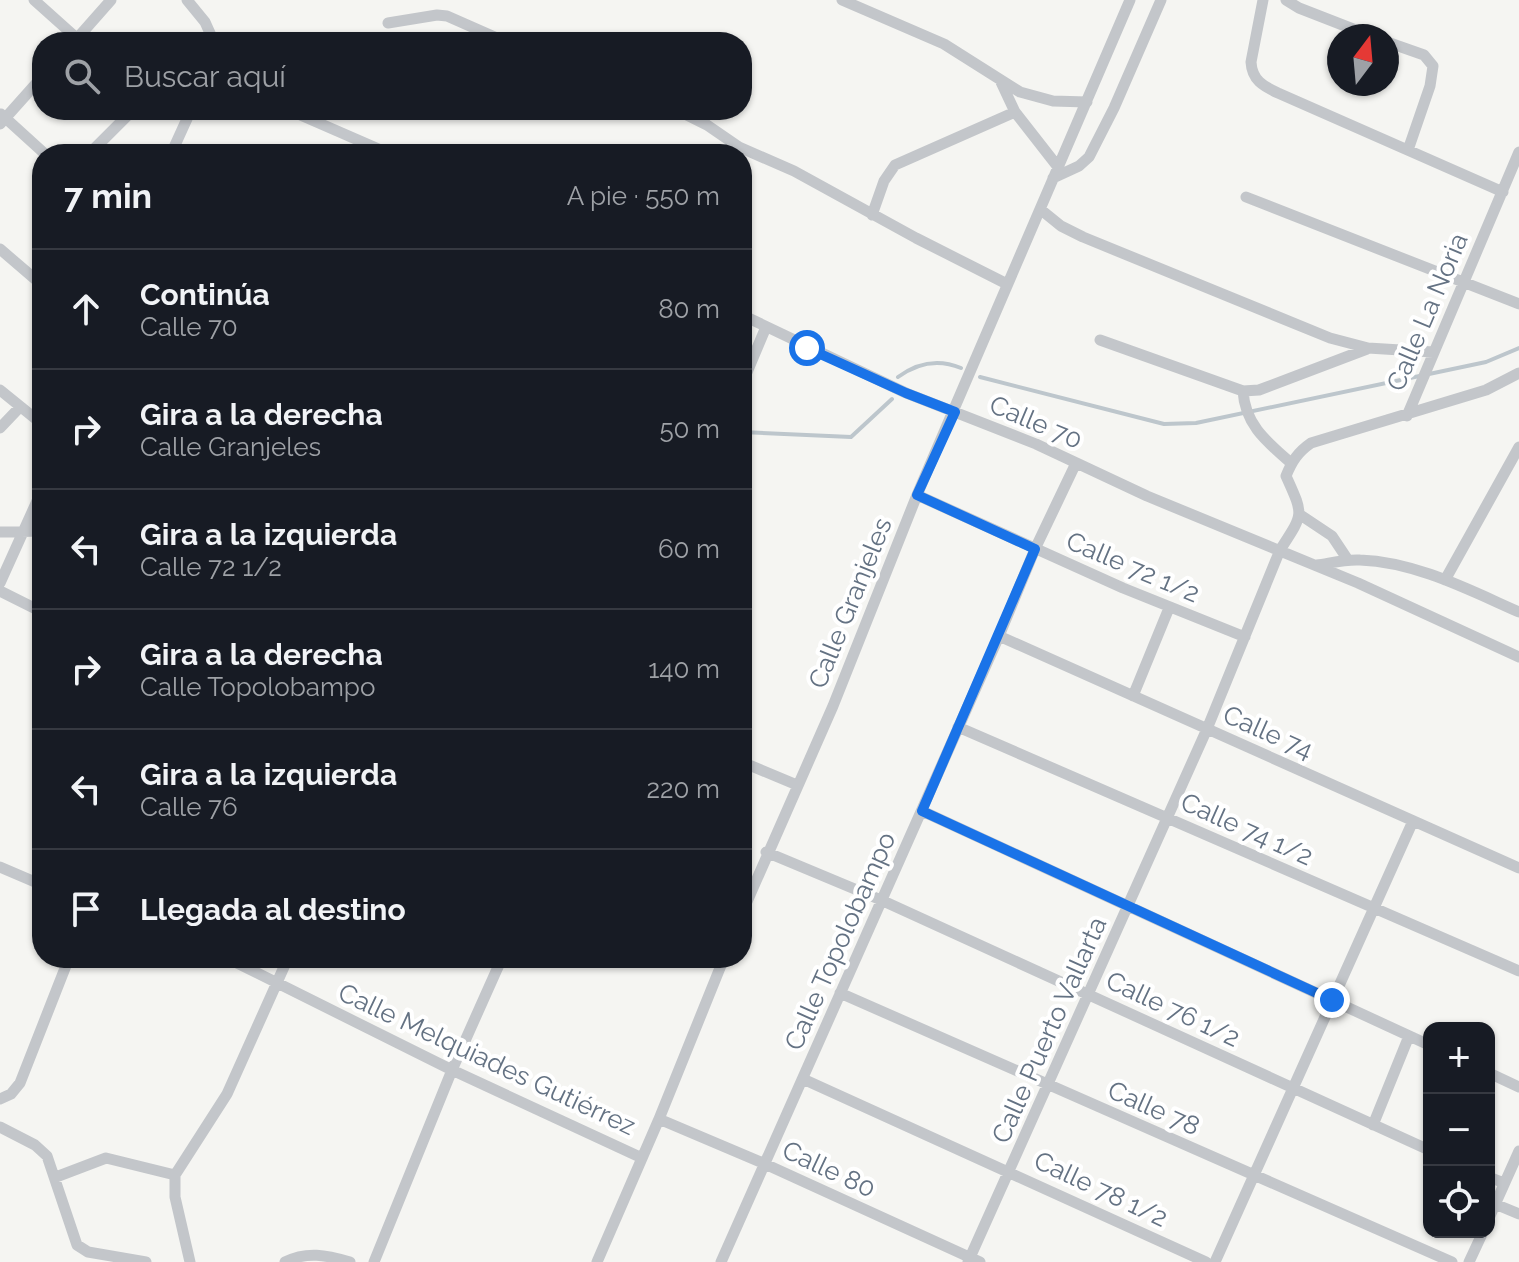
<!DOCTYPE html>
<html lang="es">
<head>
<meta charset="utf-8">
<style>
	body { margin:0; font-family:Raleway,sans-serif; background:#20242c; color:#f1f3f6 }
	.controls { position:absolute; right:24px; bottom:24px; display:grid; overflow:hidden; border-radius:16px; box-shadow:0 2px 6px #0004 }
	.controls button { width:72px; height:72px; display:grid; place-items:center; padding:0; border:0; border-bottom:2px solid #363941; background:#171b24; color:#f1f3f6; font:40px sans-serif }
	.compass { position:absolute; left:1327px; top:24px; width:72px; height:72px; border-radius:50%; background:#171b24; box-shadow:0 2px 6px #0004; rotate:16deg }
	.stop { position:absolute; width:24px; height:24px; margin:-18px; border:6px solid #1a73e8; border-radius:50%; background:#fff }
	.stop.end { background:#1a73e8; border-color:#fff; box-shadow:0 2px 8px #0008 }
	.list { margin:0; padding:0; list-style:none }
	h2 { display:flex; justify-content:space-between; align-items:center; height:104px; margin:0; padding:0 32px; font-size:34px }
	h2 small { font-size:26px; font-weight:400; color:#9ea1a6 }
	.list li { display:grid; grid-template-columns:52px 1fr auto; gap:24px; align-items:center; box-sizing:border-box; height:120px; padding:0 32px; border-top:2px solid #363941 }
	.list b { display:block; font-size:30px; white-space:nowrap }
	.list p { margin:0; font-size:26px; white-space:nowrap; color:#9ea1a6 }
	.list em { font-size:26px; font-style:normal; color:#9ea1a6 }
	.icon { flex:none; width:44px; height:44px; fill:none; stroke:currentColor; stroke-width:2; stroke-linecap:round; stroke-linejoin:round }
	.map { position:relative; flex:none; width:1519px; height:1262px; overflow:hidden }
	.search { position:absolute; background:#171b24; box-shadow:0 2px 6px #0004; left:32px; top:32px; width:720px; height:88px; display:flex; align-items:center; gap:20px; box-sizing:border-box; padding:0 28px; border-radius:32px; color:#9ea1a6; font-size:30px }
	.panel { position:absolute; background:#171b24; box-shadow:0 2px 6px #0004; left:32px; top:144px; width:720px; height:824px; border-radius:32px }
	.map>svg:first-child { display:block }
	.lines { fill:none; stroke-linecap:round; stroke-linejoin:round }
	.stream { stroke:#bdc6cc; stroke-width:4 }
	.minor { stroke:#c3c6ca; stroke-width:11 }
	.route { stroke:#1a73e8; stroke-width:10 }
	.labels { text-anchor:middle; stroke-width:8; stroke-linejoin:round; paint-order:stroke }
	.street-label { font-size:26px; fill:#647283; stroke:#fff }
</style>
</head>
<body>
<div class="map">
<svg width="1519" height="1262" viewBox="0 0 1519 1262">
	<rect width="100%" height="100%" fill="#f5f5f2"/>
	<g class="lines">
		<!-- stream -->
		<path class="stream" d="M898 377C917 363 937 358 961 368
			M980 377 1164 424 1196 423 1486 362 1519 348
			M742 432 851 437 892 399
			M29 527 42 523"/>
		<!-- minor -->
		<path class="minor" d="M34 0 81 42
			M187 0 205 22 214 42
			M842 0 944 44 1020 92 1053 101 1087 102
			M1263 0 1251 62C1252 80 1263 86 1278 93L1503 192
			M1286 0 1299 8 1371 36
			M388 23 437 15 447 16 506 42
			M74 42 111 0
			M1387 42 1424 55 1433 66 1430 86 1408 150
			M171 110H192
			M289 110 390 154
			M677 110 707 125 739 147 794 171 916 238 1007 284
			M1015 112 1058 167
			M1 114 45 154
			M0 124 42 77
			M89 154 133 110
			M171 154 191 110
			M1053 178 1079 166 1089 157 1114 108 1161 0
			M1246 197 1519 304
			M1040 209 1061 226 1083 237 1330 338 1368 348 1433 352
			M872 215 884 181 895 165 1015 112 1000 80
			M0 249 42 285
			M742 315 906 393 1036 444 1147 496 1358 583 1519 657
			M1100 340 1243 391 1259 390 1367 349
			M742 384 766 327
			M0 390 42 424
			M1243 391C1245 425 1267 442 1291 463
			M1407 416 1519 152
			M0 428 20 407
			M917 495 1123 588 1245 637
			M1299 514 1332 536 1348 560
			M0 532 42 531
			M1317 565C1331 563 1346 559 1360 560 1416 562 1469 590 1519 612
			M1445 580 1519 447
			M0 583 42 490
			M0 591 42 612
			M999 636 1519 868
			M1133 696 1169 608
			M958 727 1519 971
			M742 762 797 785
			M922 811 1429 1045
			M766 852 881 900 1429 1150
			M0 867 42 885
			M742 913 833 706 917 495 1130 0
			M227 958 452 1070 642 1158
			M840 993 1452 1262
			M1489 1073 1519 1087
			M803 1079 1206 1262
			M0 1099 11 1094 20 1083 69 958
			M659 1119 765 1164 980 1262
			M1373 1125 1409 1036
			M0 1127 35 1145 47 1156 77 1245 88 1252 146 1262
			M56 1177 106 1158 175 1175
			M1489 1177 1504 1183
			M1495 1204 1519 1214
			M1489 1218 1519 1151
			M190 1262 175 1197V1175L227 1094 288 958
			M285 1262C307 1251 326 1255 350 1262
			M374 1262 452 1070 502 958
			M597 1262 659 1119 724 958
			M721 1262 999 636 1035 549 1076 463
			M968 1262 1207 729 1280 550C1304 513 1304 516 1286 476 1292 461 1298 452 1311 443L1486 390 1519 373
			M1215 1262 1413 821
			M1469 1262 1483 1232"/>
	</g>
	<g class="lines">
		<!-- route -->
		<path class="route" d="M807 348 906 393 955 412 917 495 1035 549 922 811 1332 1000"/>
	</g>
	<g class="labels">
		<!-- street labels -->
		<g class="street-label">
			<text transform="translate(1427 312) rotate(-67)" y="9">Calle La Noria</text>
			<text transform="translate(1036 422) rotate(23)" y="9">Calle 70</text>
			<text transform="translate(1133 567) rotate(23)" y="9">Calle 72 1/2</text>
			<text transform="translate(850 603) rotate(-68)" y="9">Calle Granjeles</text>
			<text transform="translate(1268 732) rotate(24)" y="9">Calle 74</text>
			<text transform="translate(1247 829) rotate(24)" y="9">Calle 74 1/2</text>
			<text transform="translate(840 941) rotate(-66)" y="9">Calle Topolobampo</text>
			<text transform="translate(1173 1009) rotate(25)" y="9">Calle 76 1/2</text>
			<text transform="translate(1049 1030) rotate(-66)" y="9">Calle Puerto Vallarta</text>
			<text transform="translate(487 1059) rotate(25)" y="9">Calle Melquiades Gutiérrez</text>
			<text transform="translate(1154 1108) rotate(24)" y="9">Calle 78</text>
			<text transform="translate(829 1169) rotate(25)" y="9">Calle 80</text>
			<text transform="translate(1101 1189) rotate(25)" y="9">Calle 78 1/2</text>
		</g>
	</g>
</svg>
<div class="controls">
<button>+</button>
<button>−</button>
<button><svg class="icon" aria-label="locate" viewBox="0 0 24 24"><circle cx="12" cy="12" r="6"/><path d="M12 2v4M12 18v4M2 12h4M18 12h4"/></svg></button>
</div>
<svg class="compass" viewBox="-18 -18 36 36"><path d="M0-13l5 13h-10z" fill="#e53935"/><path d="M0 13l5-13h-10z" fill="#9ea1a6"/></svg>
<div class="stop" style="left:807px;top:348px"></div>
<div class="stop end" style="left:1332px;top:1000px"></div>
<div class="search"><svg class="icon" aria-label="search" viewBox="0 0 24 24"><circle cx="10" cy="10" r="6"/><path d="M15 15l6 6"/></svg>Buscar aquí</div>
<section class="panel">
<h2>7 min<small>A pie · 550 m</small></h2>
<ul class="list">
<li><svg class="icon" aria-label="ahead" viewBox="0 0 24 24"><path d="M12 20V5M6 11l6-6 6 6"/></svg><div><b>Continúa</b><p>Calle 70</p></div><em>80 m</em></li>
<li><svg class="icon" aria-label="right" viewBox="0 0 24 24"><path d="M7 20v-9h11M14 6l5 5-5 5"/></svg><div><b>Gira a la derecha</b><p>Calle Granjeles</p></div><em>50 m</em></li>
<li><svg class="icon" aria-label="left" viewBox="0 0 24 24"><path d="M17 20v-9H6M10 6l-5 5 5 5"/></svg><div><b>Gira a la izquierda</b><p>Calle 72 1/2</p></div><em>60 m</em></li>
<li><svg class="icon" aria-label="right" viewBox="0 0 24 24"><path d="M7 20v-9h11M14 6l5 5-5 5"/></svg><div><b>Gira a la derecha</b><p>Calle Topolobampo</p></div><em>140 m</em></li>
<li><svg class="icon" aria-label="left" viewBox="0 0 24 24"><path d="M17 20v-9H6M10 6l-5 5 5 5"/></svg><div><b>Gira a la izquierda</b><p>Calle 76</p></div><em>220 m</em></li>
<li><svg class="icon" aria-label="arrive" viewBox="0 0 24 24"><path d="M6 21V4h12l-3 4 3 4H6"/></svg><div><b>Llegada al destino</b></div></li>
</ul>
</section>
</div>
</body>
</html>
